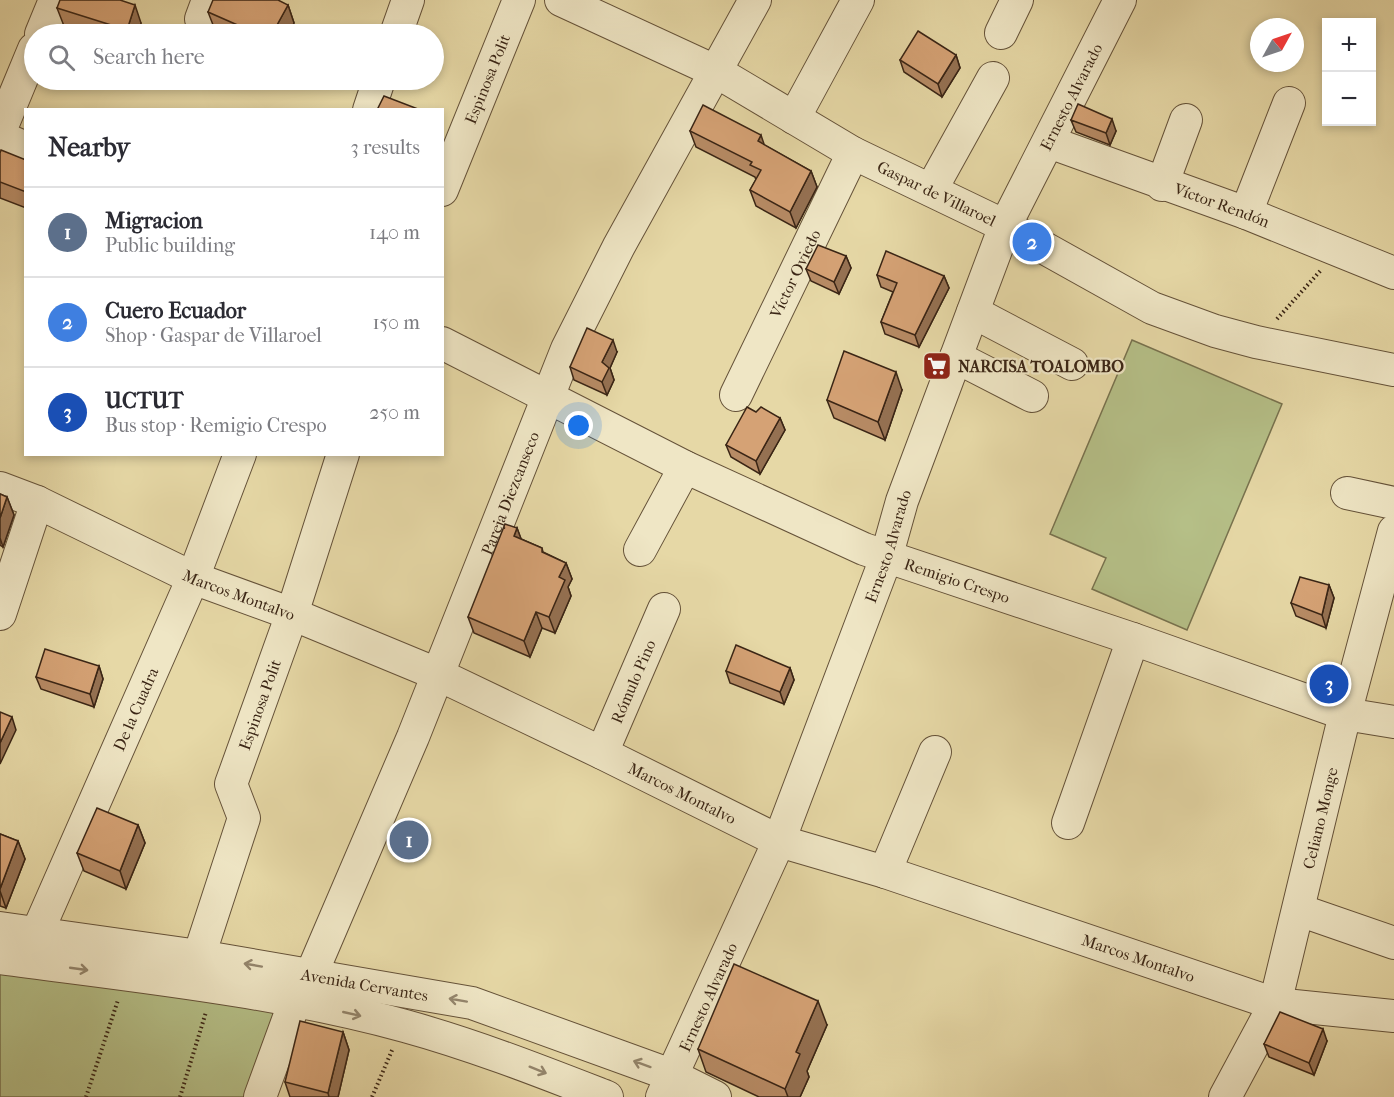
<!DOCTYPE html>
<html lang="en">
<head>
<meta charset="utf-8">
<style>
	body { margin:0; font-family:"IM FELL French Canon",serif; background:#f2f2f3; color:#2b2b33 }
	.controls { position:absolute; right:18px; top:18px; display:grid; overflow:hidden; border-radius:0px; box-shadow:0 3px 9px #0003 }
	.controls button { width:54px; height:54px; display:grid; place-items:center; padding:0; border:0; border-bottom:2px solid #e1e1e2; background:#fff; color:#2b2b33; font:30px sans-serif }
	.compass { position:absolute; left:1250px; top:18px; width:54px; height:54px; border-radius:50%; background:#fff; box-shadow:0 3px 9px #0003; rotate:50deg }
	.you { position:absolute; left:579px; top:426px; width:21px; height:21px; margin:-15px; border:4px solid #fff; border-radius:50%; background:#1a73e8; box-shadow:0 0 0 9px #1a73e833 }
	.badge { display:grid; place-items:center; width:39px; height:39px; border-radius:50%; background:#0f766e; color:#fff; font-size:20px; font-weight:700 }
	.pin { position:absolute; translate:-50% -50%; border:3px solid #fff; box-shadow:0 2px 6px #0006 }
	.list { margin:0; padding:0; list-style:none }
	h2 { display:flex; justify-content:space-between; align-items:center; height:78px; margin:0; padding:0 24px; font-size:26px }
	h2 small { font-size:20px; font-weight:400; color:#7c7c81 }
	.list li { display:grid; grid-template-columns:39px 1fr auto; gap:18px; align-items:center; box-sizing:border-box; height:90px; padding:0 24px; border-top:2px solid #e1e1e2 }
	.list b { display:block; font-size:22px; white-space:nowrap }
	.list p { margin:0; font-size:20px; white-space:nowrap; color:#7c7c81 }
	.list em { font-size:20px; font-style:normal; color:#7c7c81 }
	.icon { flex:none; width:33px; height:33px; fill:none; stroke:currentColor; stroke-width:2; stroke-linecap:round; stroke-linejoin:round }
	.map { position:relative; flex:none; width:1394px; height:1097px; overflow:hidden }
	.search { position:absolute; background:#fff; box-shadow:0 3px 9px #0003; left:24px; top:24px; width:420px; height:66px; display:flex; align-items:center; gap:15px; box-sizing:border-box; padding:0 21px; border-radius:33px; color:#7c7c81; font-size:22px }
	.panel { position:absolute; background:#fff; box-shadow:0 3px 9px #0003; left:24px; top:108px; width:420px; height:348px; border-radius:0px }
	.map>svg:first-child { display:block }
	.green { fill:#b5bf87; stroke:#78724e; stroke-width:1.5 }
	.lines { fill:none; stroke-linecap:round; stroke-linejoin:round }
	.minor-casing { stroke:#655239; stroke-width:34 }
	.path { stroke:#3a2515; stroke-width:4; stroke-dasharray:1.5 3; stroke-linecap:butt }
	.minor { stroke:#efe6c5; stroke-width:32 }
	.wall { fill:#b78b65; stroke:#3a2515; stroke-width:1.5 }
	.shaded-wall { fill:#957152; stroke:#3a2515; stroke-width:1.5 }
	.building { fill:#d5a275; stroke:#3a2515; stroke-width:1.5 }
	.oneway { stroke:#94866d }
	.labels { text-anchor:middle; stroke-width:4.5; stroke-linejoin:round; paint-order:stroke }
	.street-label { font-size:16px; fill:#3a2515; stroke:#efe6c5 }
	.poi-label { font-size:16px; font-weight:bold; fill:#3a2515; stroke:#efe6c5; text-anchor:start }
</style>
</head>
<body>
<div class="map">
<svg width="1394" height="1097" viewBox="0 0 1394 1097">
	<rect width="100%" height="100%" fill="#e6d8a6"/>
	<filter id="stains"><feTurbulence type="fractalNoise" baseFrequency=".00333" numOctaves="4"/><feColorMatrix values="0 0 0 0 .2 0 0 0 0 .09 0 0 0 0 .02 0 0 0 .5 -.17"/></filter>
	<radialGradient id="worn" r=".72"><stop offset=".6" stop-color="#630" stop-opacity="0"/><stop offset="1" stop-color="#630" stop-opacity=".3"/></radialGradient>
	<!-- green -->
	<path class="green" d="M1132 340 1282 404 1187 630 1092 589 1106 558 1050 534Z
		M0 969 286 1007 252 1097H0Z"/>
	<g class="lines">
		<!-- minor casing -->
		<g class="minor-casing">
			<g id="minor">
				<path id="s1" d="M561 0 717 72 853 153 1005 226 1152 308 1215 331 1256 342 1394 370"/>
				<path d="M201 19 208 0"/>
				<path d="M1001 33 1017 0"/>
				<path d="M41 34 55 0"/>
				<path d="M396 34 408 0"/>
				<path d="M369 110 379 80"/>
				<path d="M794 118 858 0"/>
				<path d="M0 131 34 49"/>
				<path d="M0 137 26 148"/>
				<path id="s2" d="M1049 142 1246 213 1394 273"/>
				<path d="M1162 185 1186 120"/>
				<path id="s3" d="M442 190 519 0"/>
				<path d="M931 190 993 78"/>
				<path d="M1246 213 1289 103"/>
				<path d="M973 312 1072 364"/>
				<path id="s4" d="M442 343 685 467 864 549 1133 639 1345 714 1394 722"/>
				<path d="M956 357 1032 396"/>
				<path id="s5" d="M736 395 853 153"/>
				<path id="s6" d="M0 488 37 502 193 578 292 614 437 674 602 753 779 841 885 872 1275 1004 1394 1016"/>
				<path d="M1347 493 1394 503"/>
				<path d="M640 550 685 467"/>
				<path d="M0 614 37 502"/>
				<path id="s7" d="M602 753 664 609"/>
				<path d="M1068 823 1133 639"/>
				<path d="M885 872 935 752"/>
				<path d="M1299 910 1394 943"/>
				<path id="s8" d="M0 928 199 956 472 1003 671 1075 715 1097"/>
				<path id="s9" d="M33 952 37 933 193 578 240 454"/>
				<path id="s10" d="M199 956 244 818 231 784 292 614 343 454"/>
				<path d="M0 958C135 976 273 990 405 1026 474 1045 540 1071 607 1097"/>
				<path id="s11" d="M260 1097 295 1001 311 975 413 737 567 349 619 246 755 0"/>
				<path id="s12" d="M662 1097 779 841 886 558 902 501 1005 226 1120 0"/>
				<path id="s13" d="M1225 1097 1275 1004 1345 714 1394 531"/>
			</g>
		</g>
		<!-- path -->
		<path class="path" d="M1277 319 1322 269
			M86 1097 118 1000
			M180 1097 206 1012
			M372 1097 393 1048"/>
		<!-- minor -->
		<use href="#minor" class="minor"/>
	</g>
	<!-- wall -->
	<path class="wall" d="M288 5 294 23 288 34H225L215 30 208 12Z
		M57 8 141 23 138 34H90L64 26Z
		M956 55 960 68 942 97 904 72 900 60Z
		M1071 120 1116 131 1110 145 1076 132Z
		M690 131 764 145 811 171 817 187 796 228 756 206 750 190 756 180 755 177 696 147Z
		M0 153 26 160V208L0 198Z
		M846 256 851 268 839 294 811 281 806 269Z
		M877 275 944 276 949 288 919 347 885 334 881 322 893 292 881 287Z
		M617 352 610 368 614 380 607 395 574 380 570 367Z
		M902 390 885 440 834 418 827 400Z
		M756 412 780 418 785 430 760 474 731 457 726 445Z
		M0 494 7 497 14 515 3 547 0 545Z
		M517 528 521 539 542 548 543 552 566 563 572 579 568 587 571 596 555 633 542 628 530 657 474 633 468 617Z
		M1329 585 1334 598 1326 628 1296 616 1291 603Z
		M99 666 103 679 94 707 41 689 36 677Z
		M790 668 794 680 784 704 730 683 726 671Z
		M138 825 145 843 126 889 84 871 77 853Z
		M0 834 18 841 25 859 6 908 0 906Z
		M827 1025 807 1071 809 1077 800 1097H759L706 1072 698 1049Z
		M343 1032 349 1050 338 1097H290L285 1082Z
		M1327 1041 1314 1075 1269 1057 1264 1044Z"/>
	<!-- shaded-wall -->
	<path class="shaded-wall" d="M135 5 141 23 138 34H128L127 30Z
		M288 5 294 23 288 34H272Z
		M956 55 960 68 942 97 938 84Z
		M1112 119 1116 131 1110 145 1106 133Z
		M761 135 766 150 758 141Z
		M811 171 817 187 796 228 790 212Z
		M846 256 851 268 839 294 834 282Z
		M944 276 949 288 919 347 915 335Z
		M613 340 617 352 610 368 614 380 607 395 602 382V362Z
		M896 372 902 390 885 440 878 422Z
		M780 418 785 430 760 474 756 461Z
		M7 497 14 515 3 547 0 538V518Z
		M517 528 523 544 514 536Z
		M566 563 572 579 568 587 571 596 555 633 549 617 559 577Z
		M1329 585 1334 598 1326 628 1322 615Z
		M536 612 542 628 530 657 524 641Z
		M99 666 103 679 94 707 90 694Z
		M790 668 794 680 784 704 780 692Z
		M12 717 16 730 0 764V743Z
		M138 825 145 843 126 889 120 871Z
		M18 841 25 859 6 908 0 891V889Z
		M818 1001 827 1025 807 1071 809 1077 800 1097H788L785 1089 796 1052Z
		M1323 1029 1327 1041 1314 1075 1309 1063Z
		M343 1032 349 1050 338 1097H329L328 1093Z"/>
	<!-- building -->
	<path class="building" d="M60 0H120L135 5 127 30 57 8Z
		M213 0H278L288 5 272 34H258L208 12Z
		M918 31 956 55 938 84 900 60Z
		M384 96 418 109V110H377Z
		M1078 104 1112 119 1106 133 1071 120Z
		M703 105 761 135 758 141 811 171 790 212 750 190 761 170 750 165 752 162 690 131Z
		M1 150 26 160V192L0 182V153Z
		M818 245 846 256 834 282 806 269Z
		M886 251 944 276 915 335 881 322 897 283 877 275Z
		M587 328 613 340 602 362 609 368 602 382 570 367Z
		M844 351 896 372 878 422 827 400Z
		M747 407 756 412 761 407 780 418 756 461 726 445Z
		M0 494 7 497 0 518Z
		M505 524 517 528 514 536 542 548V552L566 563 559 577 565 580 549 617 536 612 524 641 468 617Z
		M1300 577 1329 585 1322 615 1291 603Z
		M736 645 790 668 780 692 726 671Z
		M45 649 99 666 90 694 36 677Z
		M0 712 12 717 0 743Z
		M97 808 138 825 120 871 77 853Z
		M0 834 18 841 0 889Z
		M734 964 818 1001 796 1052 800 1054 785 1089 698 1049Z
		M1280 1012 1323 1029 1309 1063 1264 1044Z
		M300 1021 343 1032 328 1093 285 1082Z"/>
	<!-- one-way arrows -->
	<defs><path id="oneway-shaft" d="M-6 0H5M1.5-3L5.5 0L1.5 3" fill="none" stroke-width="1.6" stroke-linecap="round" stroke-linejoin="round" transform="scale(1.5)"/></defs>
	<g class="oneway">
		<use href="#oneway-shaft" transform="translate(253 965) rotate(-170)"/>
		<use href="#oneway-shaft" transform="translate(79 969) rotate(8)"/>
		<use href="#oneway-shaft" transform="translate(458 1000) rotate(-170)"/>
		<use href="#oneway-shaft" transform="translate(352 1014) rotate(13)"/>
		<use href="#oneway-shaft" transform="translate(642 1064) rotate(-160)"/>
		<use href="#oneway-shaft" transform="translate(538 1070) rotate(22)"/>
	</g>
	<!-- icons -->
	<defs>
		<g id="supermarket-square" transform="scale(1.5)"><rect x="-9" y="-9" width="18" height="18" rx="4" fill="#8f2418" stroke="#efe6c5"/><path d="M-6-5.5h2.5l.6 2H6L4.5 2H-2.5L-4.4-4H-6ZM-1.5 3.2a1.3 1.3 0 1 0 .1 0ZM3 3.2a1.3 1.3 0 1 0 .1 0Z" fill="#fff"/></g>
	</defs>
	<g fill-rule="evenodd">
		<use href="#supermarket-square" x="937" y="366"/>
	</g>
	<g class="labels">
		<!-- street labels -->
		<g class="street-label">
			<text dy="6" stroke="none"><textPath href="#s3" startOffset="120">Espinosa Polit</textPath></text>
			<text dy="6" stroke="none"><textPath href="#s12" startOffset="1082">Ernesto Alvarado</textPath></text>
			<text dy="6" stroke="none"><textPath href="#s1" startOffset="423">Gaspar de Villaroel</textPath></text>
			<text dy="6" stroke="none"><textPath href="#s2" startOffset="184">Víctor Rendón</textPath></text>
			<text dy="6" stroke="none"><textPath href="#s5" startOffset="135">Víctor Oviedo</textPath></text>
			<text dy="6" stroke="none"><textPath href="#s11" startOffset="654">Pareja Diezcanseco</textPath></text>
			<text dy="6" stroke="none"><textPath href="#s12" startOffset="596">Ernesto Alvarado</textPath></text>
			<text dy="6" stroke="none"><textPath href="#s4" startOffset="568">Remigio Crespo</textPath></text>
			<text dy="6" stroke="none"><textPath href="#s6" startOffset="262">Marcos Montalvo</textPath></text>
			<text dy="6" stroke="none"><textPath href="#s7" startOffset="78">Rómulo Pino</textPath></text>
			<text dy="6" stroke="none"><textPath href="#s10" startOffset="266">Espinosa Polit</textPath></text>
			<text dy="6" stroke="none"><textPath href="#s9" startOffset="264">De la Cuadra</textPath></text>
			<text dy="6" stroke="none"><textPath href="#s6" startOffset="748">Marcos Montalvo</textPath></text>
			<text dy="6" stroke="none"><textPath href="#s13" startOffset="297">Celiano Monge</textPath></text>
			<text dy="6" stroke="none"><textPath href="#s6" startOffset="1234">Marcos Montalvo</textPath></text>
			<text dy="6" stroke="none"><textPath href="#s8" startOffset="369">Avenida Cervantes</textPath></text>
			<text dy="6" stroke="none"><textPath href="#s12" startOffset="110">Ernesto Alvarado</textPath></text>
		</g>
		<!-- poi labels -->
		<g class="poi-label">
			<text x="958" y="372">NARCISA TOALOMBO</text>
		</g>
	</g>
	<rect width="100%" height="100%" filter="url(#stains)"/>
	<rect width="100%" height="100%" fill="url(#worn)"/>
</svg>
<div class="controls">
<button>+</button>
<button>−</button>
</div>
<svg class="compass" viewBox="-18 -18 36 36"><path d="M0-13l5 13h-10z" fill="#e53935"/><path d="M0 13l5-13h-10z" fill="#7c7c81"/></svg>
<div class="you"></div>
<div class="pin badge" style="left:409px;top:840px;background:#5c6f8a">1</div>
<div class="pin badge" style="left:1032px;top:242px;background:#3f7fe0">2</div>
<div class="pin badge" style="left:1329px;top:684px;background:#1a4fb4">3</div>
<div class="search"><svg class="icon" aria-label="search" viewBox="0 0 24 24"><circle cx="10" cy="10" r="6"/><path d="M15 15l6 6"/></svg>Search here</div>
<section class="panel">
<h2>Nearby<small>3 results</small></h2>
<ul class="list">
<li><span class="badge" style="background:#5c6f8a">1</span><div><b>Migracion</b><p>Public building</p></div><em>140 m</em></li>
<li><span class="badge" style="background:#3f7fe0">2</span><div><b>Cuero Ecuador</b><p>Shop · Gaspar de Villaroel</p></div><em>150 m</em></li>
<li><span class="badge" style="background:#1a4fb4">3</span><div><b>UCTUT</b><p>Bus stop · Remigio Crespo</p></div><em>250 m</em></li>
</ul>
</section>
</div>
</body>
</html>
